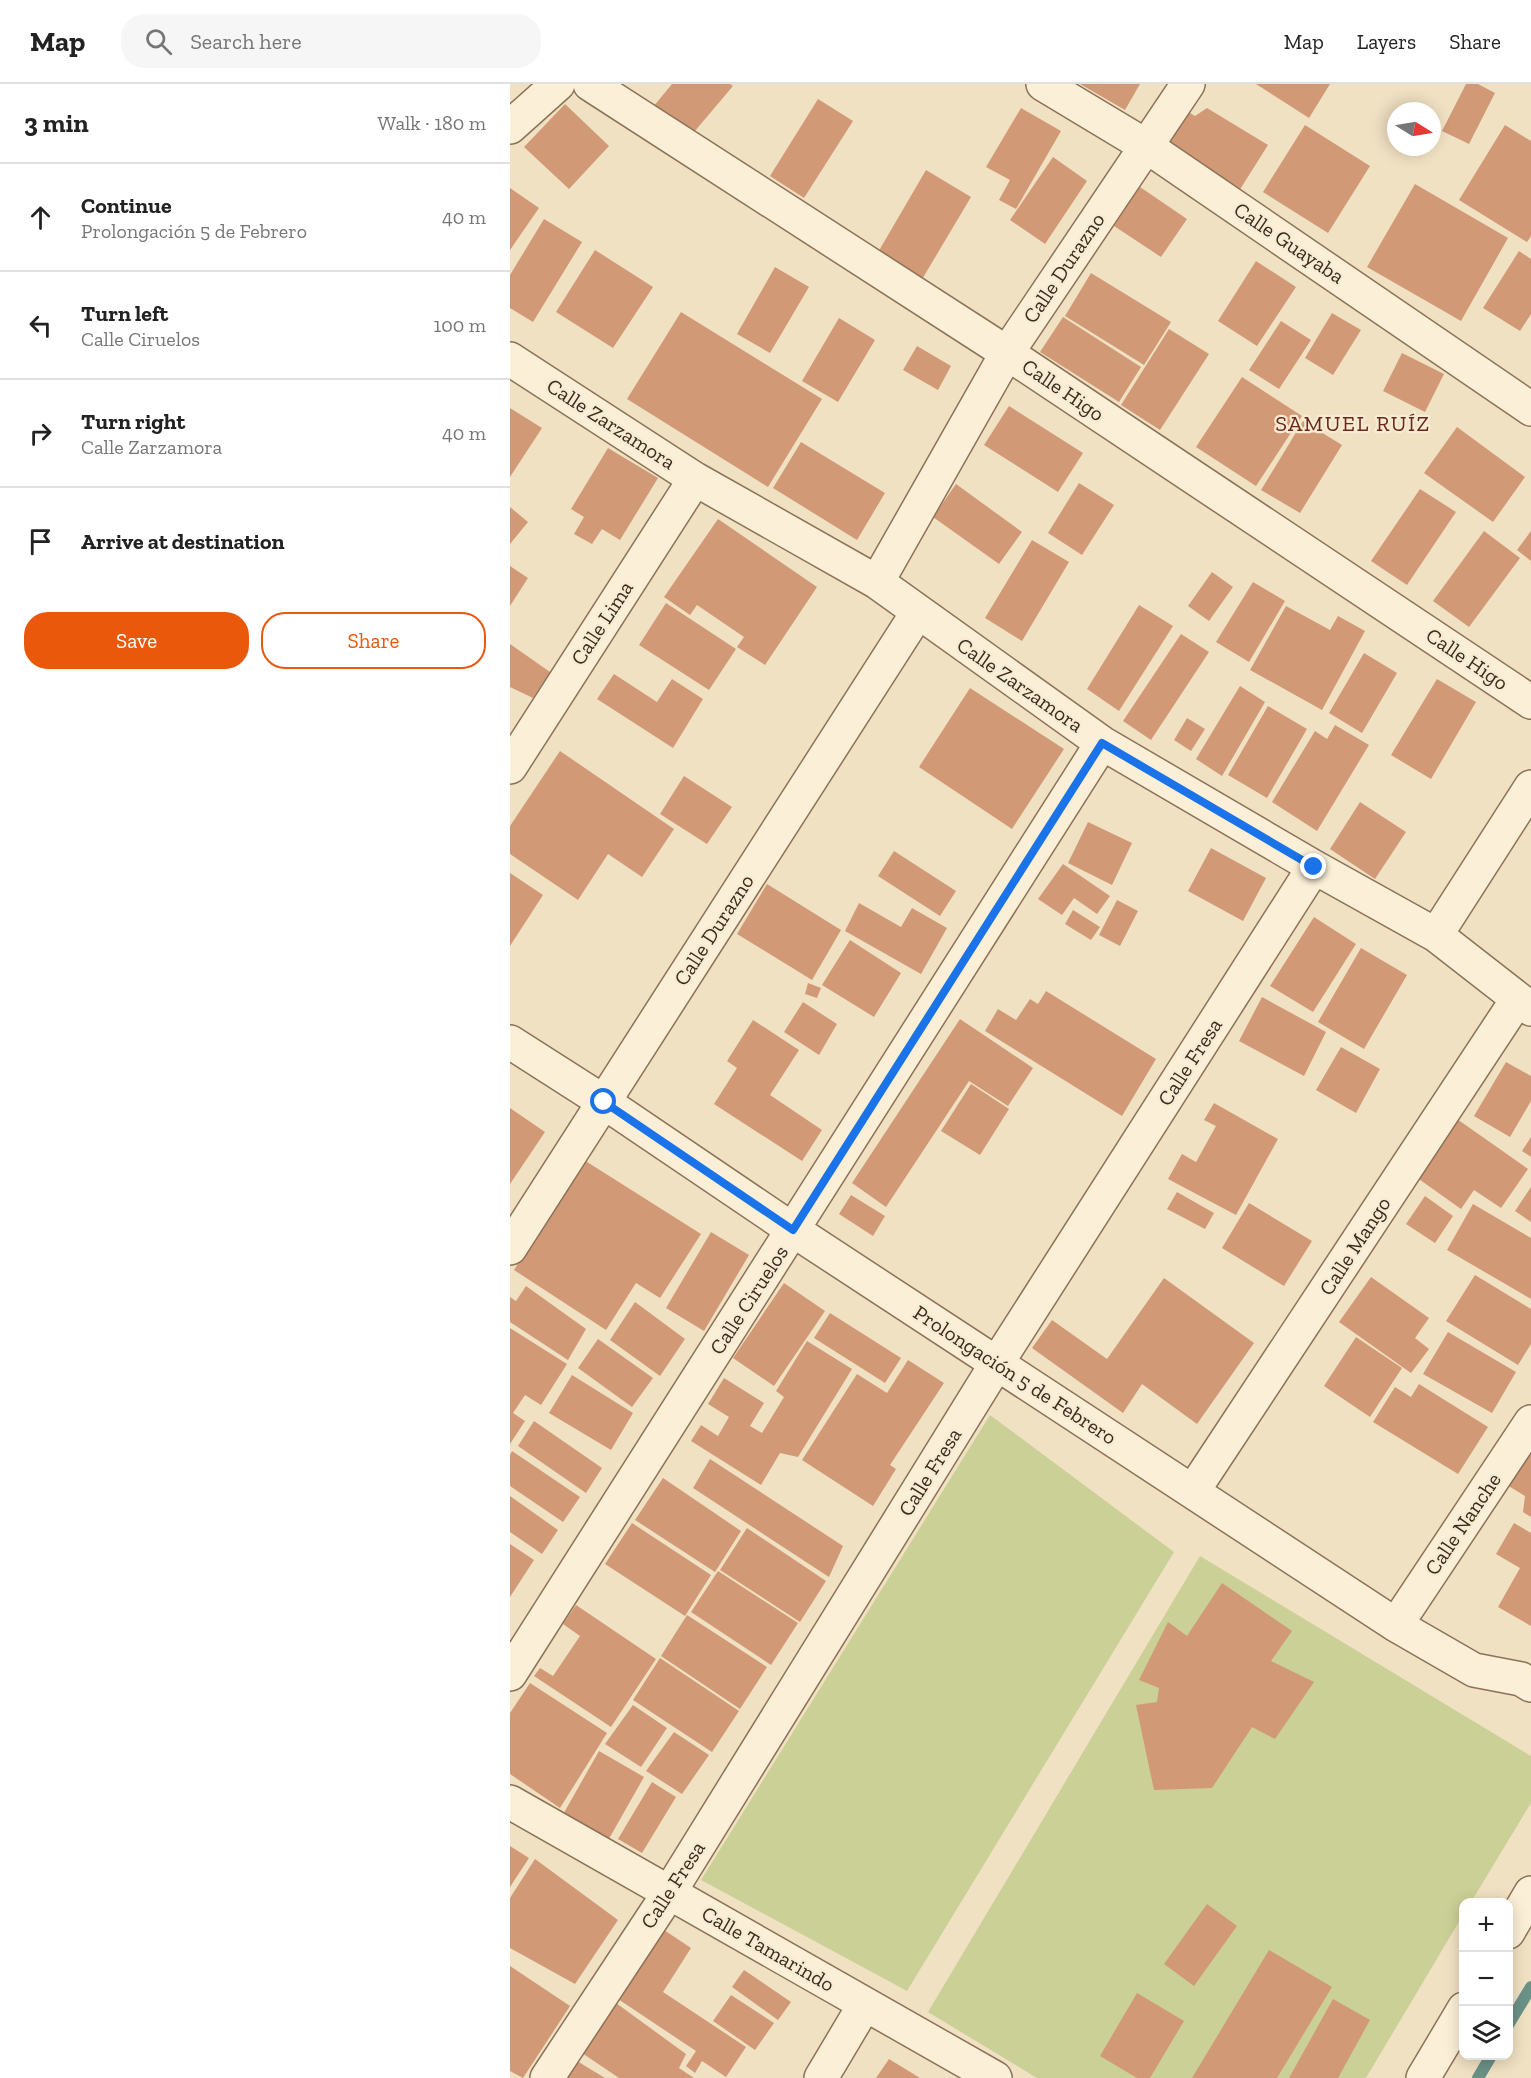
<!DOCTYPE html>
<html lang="en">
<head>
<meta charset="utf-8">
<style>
	body { margin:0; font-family:"Zilla Slab",serif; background:#f6f6f6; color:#222 }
	.controls { position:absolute; right:18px; bottom:18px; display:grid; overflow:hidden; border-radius:12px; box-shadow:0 3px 15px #0003 }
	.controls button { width:54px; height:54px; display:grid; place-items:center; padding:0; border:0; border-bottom:2px solid #e0e0e0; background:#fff; color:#222; font:30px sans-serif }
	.compass { position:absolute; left:877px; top:18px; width:54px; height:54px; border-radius:50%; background:#fff; box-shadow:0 3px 15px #0003; rotate:101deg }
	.stop { position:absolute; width:18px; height:18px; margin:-14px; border:4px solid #1a73e8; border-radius:50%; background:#fff }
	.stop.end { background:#1a73e8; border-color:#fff; box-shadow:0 2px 6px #0008 }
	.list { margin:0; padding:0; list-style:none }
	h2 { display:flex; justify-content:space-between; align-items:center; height:78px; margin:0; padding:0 24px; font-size:26px }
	h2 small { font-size:20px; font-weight:400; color:#767676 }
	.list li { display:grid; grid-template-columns:39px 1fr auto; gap:18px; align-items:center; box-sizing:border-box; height:108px; padding:0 24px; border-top:2px solid #e0e0e0 }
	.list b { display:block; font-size:22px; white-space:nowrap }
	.list p { margin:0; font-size:20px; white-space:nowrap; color:#767676 }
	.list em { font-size:20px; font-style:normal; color:#767676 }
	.actions { display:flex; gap:12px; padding:18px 24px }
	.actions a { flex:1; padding:14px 0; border:2px solid #ea580c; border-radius:24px; text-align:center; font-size:21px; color:#ea580c }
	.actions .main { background:#ea580c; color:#fff }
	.icon { flex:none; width:33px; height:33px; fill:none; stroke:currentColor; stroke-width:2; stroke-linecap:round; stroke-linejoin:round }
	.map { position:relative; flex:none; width:1021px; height:1994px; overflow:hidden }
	header { display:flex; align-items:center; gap:36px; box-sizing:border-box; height:84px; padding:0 30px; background:#fff; border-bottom:2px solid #e0e0e0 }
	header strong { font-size:28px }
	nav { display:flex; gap:33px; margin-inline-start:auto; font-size:21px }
	.search { width:420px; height:54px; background:#f6f6f6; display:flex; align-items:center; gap:15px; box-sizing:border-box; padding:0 21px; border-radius:24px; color:#767676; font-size:22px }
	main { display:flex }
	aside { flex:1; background:#fff }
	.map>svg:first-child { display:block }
	.green { fill:#cbd096 }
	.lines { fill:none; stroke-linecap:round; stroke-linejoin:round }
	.stream { stroke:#6b9287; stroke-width:12 }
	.building { fill:#d19976 }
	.minor-casing { stroke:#8c7258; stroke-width:36 }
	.minor { stroke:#fbefd7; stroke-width:33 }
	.route { stroke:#1a73e8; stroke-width:8 }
	.labels { text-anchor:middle; stroke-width:4.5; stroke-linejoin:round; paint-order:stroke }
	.street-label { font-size:21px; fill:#3b2b1d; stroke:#f8ebd3 }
	.neighbourhood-label { font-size:22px; letter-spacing:1.5px; fill:#6a281a; stroke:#f8ebd3 }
</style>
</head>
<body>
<header>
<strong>Map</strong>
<div class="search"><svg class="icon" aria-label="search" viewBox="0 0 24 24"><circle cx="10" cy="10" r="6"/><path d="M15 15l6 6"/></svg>Search here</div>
<nav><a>Map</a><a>Layers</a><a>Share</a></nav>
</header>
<main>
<aside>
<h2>3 min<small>Walk · 180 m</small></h2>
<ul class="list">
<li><svg class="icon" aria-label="ahead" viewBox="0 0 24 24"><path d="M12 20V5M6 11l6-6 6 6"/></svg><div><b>Continue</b><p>Prolongación 5 de Febrero</p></div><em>40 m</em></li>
<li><svg class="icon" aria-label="left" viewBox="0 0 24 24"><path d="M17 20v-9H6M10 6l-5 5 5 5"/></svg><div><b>Turn left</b><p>Calle Ciruelos</p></div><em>100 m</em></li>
<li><svg class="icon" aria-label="right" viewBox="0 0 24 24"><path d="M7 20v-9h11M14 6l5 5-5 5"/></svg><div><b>Turn right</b><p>Calle Zarzamora</p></div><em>40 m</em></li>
<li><svg class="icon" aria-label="arrive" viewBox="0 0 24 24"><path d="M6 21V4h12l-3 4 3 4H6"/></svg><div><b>Arrive at destination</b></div></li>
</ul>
<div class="actions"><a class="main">Save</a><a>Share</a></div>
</aside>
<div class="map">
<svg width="1021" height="1994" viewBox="0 0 1021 1994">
	<rect width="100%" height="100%" fill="#f1e1c3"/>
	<!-- green -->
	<path class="green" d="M480 1331 664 1468 397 1907 191 1796Z
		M690 1472 1021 1672V1719L961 1818H954L953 1831 856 1994H527L418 1928Z"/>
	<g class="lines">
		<!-- stream -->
		<path class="stream" d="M998 1941 1021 1903
			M968 1994 981 1972"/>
	</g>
	<!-- building -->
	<path class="building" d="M162 0H220L223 2 179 54 143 23Z
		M570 0H630L615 26Z
		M746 0H820L799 34Z
		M956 0H968L985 9 959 60 932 47Z
		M308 15 343 37 294 114 260 92Z
		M55 20 99 62 59 105 14 63Z
		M670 23 685 32 697 24 758 61 729 107 649 58Z
		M511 24 551 47 506 125 489 116 500 96 476 83Z
		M795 41 860 82 818 149 753 108Z
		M995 41 1021 57V152L1017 158 949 116Z
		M543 73 577 97 535 160 500 136Z
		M416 86 461 113 411 197 367 170Z
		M905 100 998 154 951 237 857 183Z
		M630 103 677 135 651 173 604 142Z
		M0 104 29 124 0 166Z
		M34 135 72 158 23 238 0 224V191Z
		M85 166 143 203 103 264 46 228Z
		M1009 167 1021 175V230L1010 247 973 224Z
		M746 177 786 203 747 262 708 237Z
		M265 183 299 203 260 269 227 250Z
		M581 189 661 238 634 281 555 232Z
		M171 228 312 315 258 403 117 315Z
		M822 229 851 246 823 291 795 274Z
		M553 233 631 283 609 318 530 268Z
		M329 234 365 256 328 318 292 297Z
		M771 237 801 256 769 305 739 286Z
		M659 245 699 270 650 346 611 321Z
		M407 262 441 282 428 306 393 286Z
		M892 269 934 290 915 328 873 307Z
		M732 293 792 332 746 402 686 363Z
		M499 322 573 369 548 408 474 361Z
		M0 324 32 344 0 393Z
		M793 337 832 361 790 429 751 406Z
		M947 343 1015 393 983 438 914 389Z
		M291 358 375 409 347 456 263 404Z
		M98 364 148 394 110 456 92 445 82 460 64 450 74 433 61 425Z
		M569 399 604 421 572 471 538 449Z
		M446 400 512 448 489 480 423 433Z
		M910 405 946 428 897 501 861 477Z
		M0 423 18 438 0 460Z
		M208 435 307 503 255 581 227 563 234 553 187 521 180 531 154 513Z
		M974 447 1010 474 959 543 923 517Z
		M1021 447V477L1007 466Z
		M522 456 559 478 512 557 475 534Z
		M0 482 18 494 0 522Z
		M702 488 723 503 699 537 678 522Z
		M743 498 775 517 739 578 706 558Z
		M156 519 226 565 199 606 129 561Z
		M629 521 663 542 609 627 577 605Z
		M776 522 820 546 828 532 855 547 812 626 740 586Z
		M671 550 699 568 641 656 613 637Z
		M0 560 40 588 23 614 0 603Z
		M854 569 887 589 852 649 819 629Z
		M104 590 147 618 162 595 193 615 163 664 87 615Z
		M927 595 966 618 921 695 881 671Z
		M730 602 755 618 712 692 686 675Z
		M460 604 554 665 502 745 409 683Z
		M758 622 797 645 757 714 718 691Z
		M677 634 695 645 681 667 664 656Z
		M825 641 859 661 807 747 762 718 805 647 817 655Z
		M50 667 164 745 132 793 98 770 68 816 0 770V742Z
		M174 692 222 723 197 760 150 730Z
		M850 718 896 748 865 795 820 765Z
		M578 738 622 759 602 801 558 779Z
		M701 764 756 794 733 837 678 807Z
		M384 767 446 807 430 832 368 792Z
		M553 780 600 812 587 830 564 814 552 831 528 815Z
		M0 789 33 811 0 862Z
		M257 800 331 846 302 896 227 850Z
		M607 816 628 827 610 862 589 851Z
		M349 819 391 843 402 824 437 844 411 890 335 847Z
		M563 826 590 843 581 856 555 840Z
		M804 833 846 860 803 928 760 902Z
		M340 856 391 889 364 933 312 901Z
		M851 864 897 891 854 965 808 938Z
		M298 899 311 904 307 914 295 910Z
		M536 907 646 975 612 1032 475 947 488 925 506 936 520 915 528 920Z
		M752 913 816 948 794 992 729 957Z
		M293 918 327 940 309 971 274 948Z
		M450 935 523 984 498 1022 459 997 376 1123 342 1099Z
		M243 936 289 966 260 1011 312 1046 292 1077 204 1020 227 984 217 977Z
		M831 963 870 985 846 1029 806 1006Z
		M996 978 1021 992V1017L1000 1053 964 1032Z
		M461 1000 499 1025 470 1071 431 1047Z
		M704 1019 768 1055 726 1131 658 1095 672 1070 686 1078 706 1042 694 1036Z
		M0 1024 35 1048 0 1100Z
		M947 1035 1018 1085 991 1124 964 1106 951 1125 906 1093Z
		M1021 1053V1073L1012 1067Z
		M74 1076 191 1150 150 1214 126 1199 96 1246 4 1186Z
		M1021 1103V1138L1005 1127Z
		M667 1108 704 1129 695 1145 657 1125Z
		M341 1111 375 1132 363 1152 329 1130Z
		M915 1112 943 1132 925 1159 896 1140Z
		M739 1119 802 1157 774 1202 712 1164Z
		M963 1120 1021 1154V1215L937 1166Z
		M201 1148 239 1171 194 1247 156 1224Z
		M965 1191 1021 1225V1260L1008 1281 936 1237Z
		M861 1193 919 1234 905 1254 919 1265 901 1289 829 1238Z
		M654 1194 744 1259 687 1340 632 1300 613 1329 522 1264 542 1236 597 1275Z
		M274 1199 315 1227 264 1302 223 1274Z
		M16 1202 76 1245 58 1276 0 1238V1213L6 1217Z
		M125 1218 175 1255 150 1292 100 1256Z
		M320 1229 391 1274 375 1299 304 1254Z
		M0 1244 57 1280 31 1321 15 1311 3 1329 15 1337 0 1360Z
		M938 1248 1006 1288 982 1329 913 1290Z
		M846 1253 892 1284 860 1333 814 1302Z
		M88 1255 143 1294 122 1323 68 1284Z
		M297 1257 342 1285 288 1373 270 1369 251 1401 181 1357 191 1341 208 1352 219 1333 198 1320 214 1294 254 1319 240 1342 252 1349 274 1313 266 1307Z
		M398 1276 434 1299 380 1381 386 1385 363 1422 292 1376 347 1290 377 1309Z
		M62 1291 123 1329 101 1366 39 1329Z
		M909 1300 978 1343 948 1390 863 1338 885 1303 901 1313Z
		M24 1337 92 1384 76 1409 8 1362Z
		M1021 1358V1433L1013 1428 1015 1412 992 1398Z
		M2 1367 70 1413 53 1438 0 1402V1371Z
		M200 1375 333 1462 319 1493 183 1404Z
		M153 1394 231 1447 205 1488 125 1436Z
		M0 1412 48 1446 32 1470 0 1448Z
		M122 1439 201 1491 175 1532 95 1480Z
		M1004 1439 1021 1449V1542L988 1523 1010 1484 986 1470Z
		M237 1444 316 1497 290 1538 210 1486Z
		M0 1460 24 1476 0 1513Z
		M208 1487 288 1539 261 1581 181 1528Z
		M712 1499 782 1547 761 1577 804 1598 765 1655 742 1643 702 1704 644 1706 626 1621 647 1618 649 1604 629 1596 658 1538 677 1552Z
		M66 1521 146 1575 101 1643 24 1592 30 1584 43 1592 70 1552 53 1540Z
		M177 1531 257 1583 230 1625 151 1572Z
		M150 1574 229 1627 202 1668 123 1616Z
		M20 1599 97 1649 50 1724 0 1690V1629Z
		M123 1621 157 1644 131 1683 95 1660Z
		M164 1648 199 1671 172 1710 136 1687Z
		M89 1667 134 1693 96 1760 51 1734Z
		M142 1698 166 1713 132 1769 108 1755Z
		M0 1762 19 1774 0 1803Z
		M25 1775 108 1836 65 1900 0 1864V1814Z
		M697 1820 727 1842 684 1902 654 1880Z
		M154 1846 181 1864 153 1908 236 1963 216 1993 192 1977 185 1989 176 1982 186 1967 108 1915Z
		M759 1866 822 1903 767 1994H682Z
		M0 1882 60 1922 13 1994 0 1987Z
		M234 1886 281 1918 268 1936 222 1903Z
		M627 1909 674 1937 640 1994H627L590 1972Z
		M221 1911 264 1939 245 1966 203 1937Z
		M823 1915 860 1936 828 1994H779Z
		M106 1919 176 1970 169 1984 184 1994H109L72 1969Z
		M379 1975 410 1994H366Z
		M67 1977 95 1994H57Z"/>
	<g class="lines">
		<!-- minor casing -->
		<g class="minor-casing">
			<path id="minor" d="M80 0 497 269 1021 618
				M533 0 636 62 1021 325
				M0 43 48 0
				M0 275 185 395 367 498 592 659 804 783 926 851 1021 925
				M367 498 497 269 678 0
				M0 683 185 395
				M926 851 1021 703
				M0 958 94 1018 283 1146 886 1541 964 1586 1011 1595 1021 1601
				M0 1164 408 528
				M683 1407 1007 916
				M886 1541 1021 1338
				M0 1590 592 659
				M0 1718 485 1994
				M998 1848 1021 1809
				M37 1994 159 1809 487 1279 804 783
				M311 1994 355 1920
				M913 1994 954 1925"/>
		</g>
		<!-- minor -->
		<use href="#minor" class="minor"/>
	</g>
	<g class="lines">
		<!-- route -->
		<path class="route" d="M94 1018 283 1146 592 659 804 783"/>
	</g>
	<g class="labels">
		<!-- street labels -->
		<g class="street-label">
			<text transform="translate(779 159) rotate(34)" y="7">Calle Guayaba</text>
			<text transform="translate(554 184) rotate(-56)" y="7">Calle Durazno</text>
			<text transform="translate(553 306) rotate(34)" y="7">Calle Higo</text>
			<text transform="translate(101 340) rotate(33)" y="7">Calle Zarzamora</text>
			<text transform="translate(92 539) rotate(-57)" y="7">Calle Lima</text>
			<text transform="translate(957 575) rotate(34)" y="7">Calle Higo</text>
			<text transform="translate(510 601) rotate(35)" y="7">Calle Zarzamora</text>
			<text transform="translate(204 846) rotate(-57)" y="7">Calle Durazno</text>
			<text transform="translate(680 978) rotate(-57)" y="7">Calle Fresa</text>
			<text transform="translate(845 1162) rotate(-57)" y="7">Calle Mango</text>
			<text transform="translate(239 1216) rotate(-57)" y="7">Calle Ciruelos</text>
			<text transform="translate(505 1291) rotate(33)" y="7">Prolongación 5 de Febrero</text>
			<text transform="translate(420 1388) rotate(-58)" y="7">Calle Fresa</text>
			<text transform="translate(953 1440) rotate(-56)" y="7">Calle Nanche</text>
			<text transform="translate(163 1801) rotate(-57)" y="7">Calle Fresa</text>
			<text transform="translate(258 1865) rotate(30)" y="7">Calle Tamarindo</text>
		</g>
		<!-- neighbourhood labels -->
		<g class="neighbourhood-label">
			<text x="843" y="347">SAMUEL RUÍZ</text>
		</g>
	</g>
</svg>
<div class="controls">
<button>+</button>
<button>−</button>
<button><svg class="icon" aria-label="layers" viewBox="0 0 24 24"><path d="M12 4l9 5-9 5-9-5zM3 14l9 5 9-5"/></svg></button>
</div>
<svg class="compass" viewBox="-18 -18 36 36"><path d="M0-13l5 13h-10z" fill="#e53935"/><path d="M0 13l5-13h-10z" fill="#767676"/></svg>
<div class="stop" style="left:94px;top:1018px"></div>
<div class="stop end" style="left:804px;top:783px"></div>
</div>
</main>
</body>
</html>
